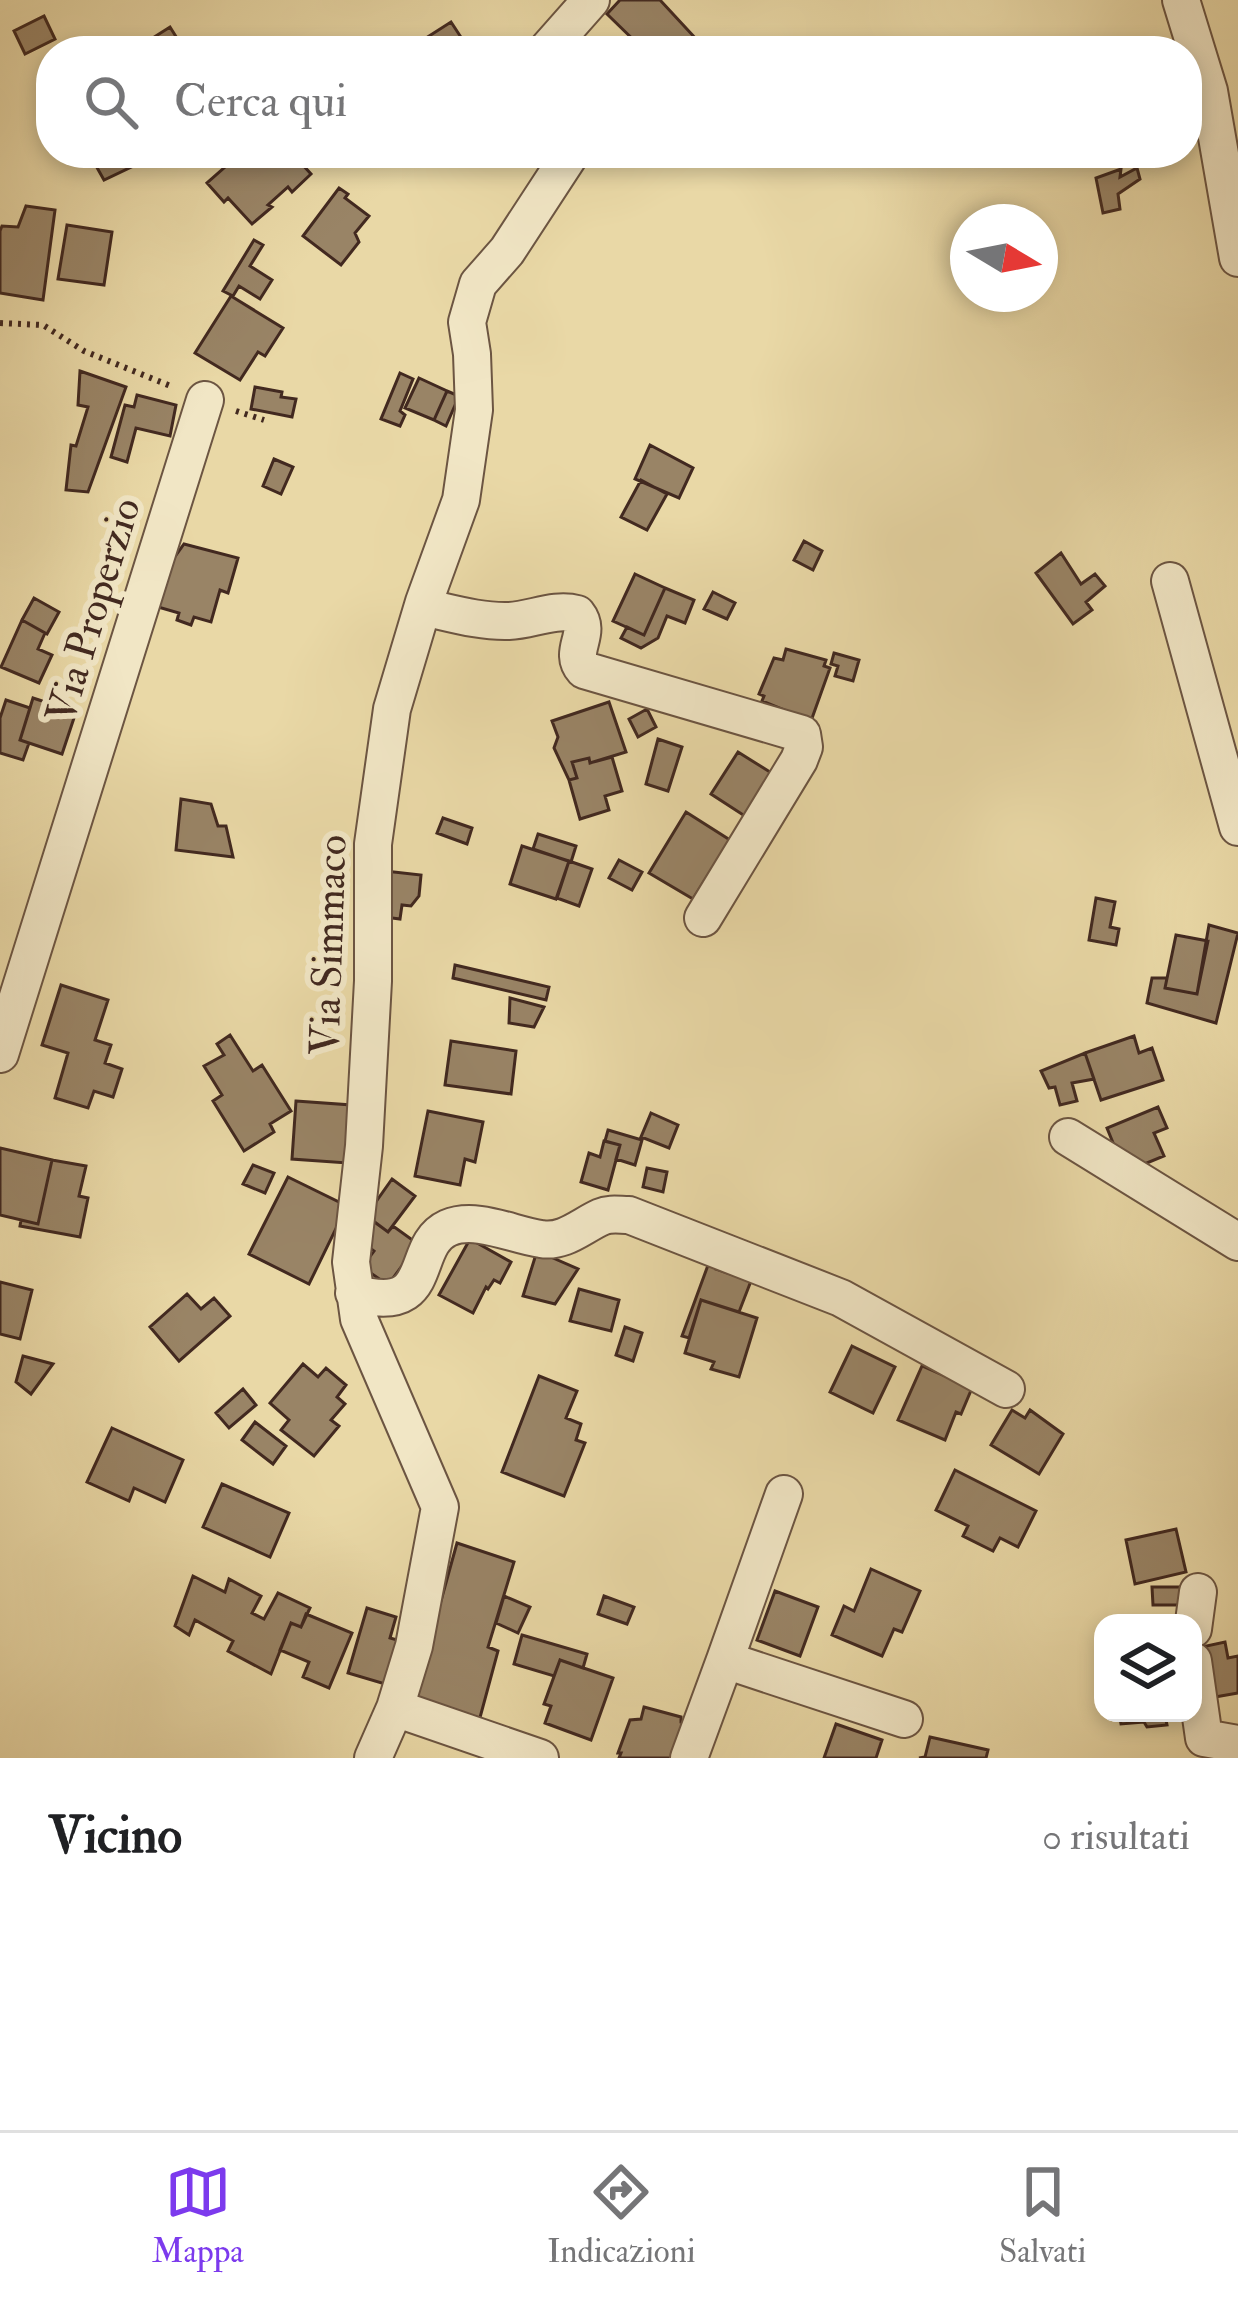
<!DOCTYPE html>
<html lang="it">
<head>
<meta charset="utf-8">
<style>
	body { margin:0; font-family:"IM FELL Double Pica",serif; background:#f6f6f6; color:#202124 }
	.controls { position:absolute; right:36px; bottom:36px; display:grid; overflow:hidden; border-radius:24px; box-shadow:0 6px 18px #0003 }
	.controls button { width:108px; height:108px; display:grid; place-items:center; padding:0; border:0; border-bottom:3px solid #e0e0e0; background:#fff; color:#202124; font:60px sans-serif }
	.compass { position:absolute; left:950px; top:204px; width:108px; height:108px; border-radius:50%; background:#fff; box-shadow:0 6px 18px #0003; rotate:100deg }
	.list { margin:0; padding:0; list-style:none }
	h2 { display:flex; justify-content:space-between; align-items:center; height:156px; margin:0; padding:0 48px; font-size:51px }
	h2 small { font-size:39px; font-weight:400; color:#757577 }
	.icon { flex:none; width:66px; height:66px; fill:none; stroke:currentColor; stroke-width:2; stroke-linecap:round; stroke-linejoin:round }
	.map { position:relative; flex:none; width:1238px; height:1758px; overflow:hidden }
	.search { position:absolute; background:#fff; box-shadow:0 6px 18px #0003; left:36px; right:36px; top:36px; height:132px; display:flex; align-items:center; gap:30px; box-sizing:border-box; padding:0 42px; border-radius:48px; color:#757577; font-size:45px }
	.sheet { height:372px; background:#fff }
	nav { display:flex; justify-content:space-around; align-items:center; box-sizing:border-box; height:168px; border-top:3px solid #e0e0e0; background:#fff; font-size:33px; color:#757577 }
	nav a { display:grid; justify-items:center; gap:6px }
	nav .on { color:#7c3aed }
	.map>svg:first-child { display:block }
	.building { fill:#998466; stroke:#422920; stroke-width:3 }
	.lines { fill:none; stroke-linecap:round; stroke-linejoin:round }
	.street-casing { stroke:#6c5542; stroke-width:40 }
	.path { stroke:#422920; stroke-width:6; stroke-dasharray:3 6; stroke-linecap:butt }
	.street { stroke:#f1e6c5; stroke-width:36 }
	.labels { text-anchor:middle; stroke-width:12; stroke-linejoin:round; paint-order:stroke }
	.street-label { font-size:42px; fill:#422920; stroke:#f1e6c5 }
</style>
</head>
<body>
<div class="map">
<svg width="1238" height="1758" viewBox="0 0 1238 1758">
	<rect width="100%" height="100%" fill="#e9d8a6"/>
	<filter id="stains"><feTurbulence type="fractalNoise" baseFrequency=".00167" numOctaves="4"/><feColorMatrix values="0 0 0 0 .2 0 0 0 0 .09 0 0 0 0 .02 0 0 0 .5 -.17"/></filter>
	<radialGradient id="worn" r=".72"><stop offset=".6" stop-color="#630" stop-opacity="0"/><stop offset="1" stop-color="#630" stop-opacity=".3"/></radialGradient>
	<!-- building -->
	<path class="building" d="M620 0H660L698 41 685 51H681L679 45 663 51H645L607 14Z
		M44 16 55 39 25 54 14 31Z
		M451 22 470 51H418L415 45Z
		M170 27 185 51H139L137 48Z
		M81 153H145L148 159 104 180 95 164 85 162Z
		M241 153H292L311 174 292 192 288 187 268 205 272 207 252 224 228 198 224 202 207 183Z
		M1137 168 1140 179 1118 194 1120 209 1103 213 1096 178 1121 169 1120 177Z
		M339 188 348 194 345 198 369 216 355 233 359 242 341 265 303 236Z
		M26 206 55 210 43 300 0 293V231L2 226 18 227Z
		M67 225 112 232 104 285 58 279Z
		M254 240 263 245 250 266 272 280 260 299 239 286 233 296 223 291Z
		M231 296 283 328 265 356 258 352 240 380 195 353Z
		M80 371 126 387 88 492 66 490 71 445 76 446 88 407 78 405Z
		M400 373 413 379 400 411 405 415 400 426 381 419Z
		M419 378 447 391 434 420 405 408Z
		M255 387 282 392 281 397 296 399 292 417 251 409Z
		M447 391 459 396 446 426 434 420Z
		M137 395 176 405 170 436 136 428 127 462 111 457 125 405 134 407Z
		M650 445 693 468 679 498 635 479Z
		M274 459 293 467 281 494 263 486Z
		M641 480 667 494 647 530 621 517Z
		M804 541 822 551 813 570 794 560Z
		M184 544 238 558 228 593 220 590 211 622 194 617 191 625 177 620 179 613 158 607 174 558Z
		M1061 553 1081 584 1095 574 1105 586 1086 602 1092 610 1073 624 1036 573Z
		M635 574 665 588 644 635 613 621Z
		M665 588 694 600 685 623 667 616 658 638 641 648 621 638 627 627 644 635Z
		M713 592 735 603 727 619 704 609Z
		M34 598 59 612 47 634 22 620Z
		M22 620 45 633 38 649 52 655 39 683 1 667Z
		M786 649 826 660 824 666 830 668 811 721 762 701 764 696 759 694 774 658 783 660Z
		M834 653 859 660 853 681 835 676 838 666 831 664Z
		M33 698 76 712 62 754 20 740Z
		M6 700 30 708 20 740 29 743 23 760 0 753V718Z
		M609 702 626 752 590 763 589 758 572 762 577 778 569 780 554 748 558 737 552 721Z
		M647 709 656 727 638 737 629 719Z
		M658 739 682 747 668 791 646 784Z
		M738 752 781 779 754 822 711 794Z
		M612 757 622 791 605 796 609 810 580 819 569 780 577 778 572 762 589 758 590 763Z
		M181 799 211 804 218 826H226L233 857 176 850Z
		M686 812 730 840 693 899 649 873Z
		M443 818 472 828 467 844 437 833Z
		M538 834 576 846 571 862 533 849Z
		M522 846 569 861 556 899 510 884Z
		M619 860 642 872 632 890 609 878Z
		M569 861 592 869 579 906 557 898Z
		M385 871 421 875 419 896 411 906 402 905 400 919 384 917Z
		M1096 898 1115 902 1110 927 1119 929 1116 945 1089 940Z
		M1209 925 1238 933 1216 1023 1147 1003 1152 978H1167L1165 988 1197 994Z
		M1176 935 1208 941 1197 994 1165 988Z
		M455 965 549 987 546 1000 453 978Z
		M61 985 108 1000 95 1040 111 1045 105 1063 122 1069 113 1097 94 1091 88 1108 55 1098 68 1053 42 1045Z
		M510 998 544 1007 534 1027 509 1023Z
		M230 1035 253 1071 262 1065 291 1111 270 1124 274 1132 244 1151 213 1101 222 1095 204 1066 224 1055 217 1044Z
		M1134 1036 1139 1053 1152 1048 1163 1080 1101 1100 1085 1053Z
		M451 1041 516 1051 511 1094 445 1085Z
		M1085 1053 1094 1079 1072 1083 1077 1101 1060 1105 1055 1087 1049 1088 1041 1071Z
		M296 1101 351 1105 347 1163 292 1159Z
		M1158 1107 1167 1128 1154 1133 1164 1156 1125 1172 1107 1128Z
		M428 1111 483 1122 475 1162 465 1159 460 1185 415 1176Z
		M651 1113 678 1125 669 1148 641 1137Z
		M608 1130 642 1140 635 1165 616 1159 620 1145 605 1141Z
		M604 1141 620 1145 608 1190 581 1182 589 1153 600 1157Z
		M0 1148 52 1160 38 1224 0 1215Z
		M52 1160 86 1166 79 1196 88 1198 80 1237 20 1226 21 1220 38 1224Z
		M253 1165 274 1173 265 1193 243 1184Z
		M647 1168 667 1172 663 1192 643 1187Z
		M288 1177 347 1206 309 1284 249 1254Z
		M392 1179 415 1196 388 1232 366 1216Z
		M372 1220 388 1232 393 1226 418 1244 388 1285 362 1267 374 1251 358 1239Z
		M470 1239 511 1262 500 1283 494 1280 488 1289 486 1287 473 1313 439 1295Z
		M537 1251 578 1269 555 1304 523 1296Z
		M711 1257 719 1261 716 1269 751 1281 739 1312 701 1300 689 1338 682 1336Z
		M0 1282 32 1290 20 1339 0 1334Z
		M579 1289 619 1300 611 1331 570 1321Z
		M187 1294 201 1309 214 1298 230 1316 179 1361 150 1327Z
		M701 1300 757 1318 739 1377 711 1369 714 1362 685 1353Z
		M625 1327 642 1333 633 1361 616 1355Z
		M852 1346 895 1367 873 1413 830 1392Z
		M23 1356 53 1364 31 1394 16 1382Z
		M303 1364 318 1377 326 1368 346 1385 337 1397 345 1404 331 1420 339 1426 314 1456 281 1430 289 1420 270 1403Z
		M922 1366 972 1388 961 1414 956 1412 945 1440 898 1420Z
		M539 1376 577 1391 566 1418 581 1424 576 1440 585 1443 564 1496 502 1472Z
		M243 1389 256 1405 229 1428 216 1413Z
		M1012 1410 1025 1418 1030 1410 1063 1434 1039 1474 991 1445Z
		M255 1422 286 1446 273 1464 242 1440Z
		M112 1428 183 1460 165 1502 134 1488 129 1501 87 1482Z
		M955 1470 1036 1511 1018 1547 1000 1538 993 1551 963 1536 968 1526 936 1510Z
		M222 1484 289 1513 270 1557 203 1527Z
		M1176 1529 1186 1572 1135 1584 1126 1540Z
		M457 1543 514 1562 488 1647 498 1651 478 1725 414 1698Z
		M871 1569 920 1591 902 1632 894 1629 882 1656 832 1635 844 1606 854 1611Z
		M193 1576 225 1592 229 1579 261 1596 252 1613 264 1619 278 1593 310 1608 301 1627 291 1623 271 1674 228 1651 233 1641 195 1620 189 1635 175 1626Z
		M1152 1587H1183V1605H1153Z
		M775 1591 818 1607 800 1656 757 1640Z
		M504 1596 530 1607 518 1633 496 1623Z
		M604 1596 634 1607 627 1624 598 1614Z
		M367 1608 396 1617 390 1638 404 1642 385 1684 348 1673Z
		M306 1614 352 1633 329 1688 303 1677 309 1662 280 1650 291 1623 301 1627Z
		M522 1635 587 1654 583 1668 560 1660 554 1676 514 1664Z
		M1225 1642 1228 1658 1238 1656V1693L1215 1697 1197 1648Z
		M560 1660 613 1678 591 1740 545 1723 551 1706 544 1704Z
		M644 1707 681 1717V1722L688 1724 677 1758H619L621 1753H618L630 1720 641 1719Z
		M1119 1713H1170L1171 1719 1166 1720 1167 1725 1147 1727 1144 1722 1121 1724Z
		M836 1724 882 1740 876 1758H824Z
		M930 1737 988 1750 986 1758H919L925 1757Z"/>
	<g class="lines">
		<!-- street casing -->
		<g class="street-casing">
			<path id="street" d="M1181 0 1209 91 1238 258
				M546 51 591 0
				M1170 581 1238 827
				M423 607C451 613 480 622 509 621 532 620 554 608 577 614 593 634 567 651 584 670L802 734 804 747 799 760 703 918
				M0 1054 205 400
				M1068 1137 1238 1242
				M354 1293C438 1317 408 1246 448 1228 476 1216 513 1235 541 1239 564 1243 581 1226 601 1217 610 1213 619 1215 629 1215L841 1298 1006 1389
				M1193 1629 1198 1592
				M725 1660 784 1494
				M1193 1661 1204 1738 1238 1744
				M395 1708 540 1758
				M373 1758 395 1708 414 1646 440 1507 359 1319 351 1262 364 1146 373 981V844L392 709 424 602 461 500 474 410 472 354 467 322 478 284 507 251 571 153
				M689 1758 725 1660 904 1719"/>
		</g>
		<!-- path -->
		<path class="path" d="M0 323 43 325 84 351 173 387
			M236 411 264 420"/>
		<!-- street -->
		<use href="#street" class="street"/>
	</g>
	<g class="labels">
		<!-- street labels -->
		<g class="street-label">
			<text transform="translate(92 610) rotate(-73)" y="15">Via Properzio</text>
			<text transform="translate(327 945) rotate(-88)" y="15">Via Simmaco</text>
		</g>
	</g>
	<rect width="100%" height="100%" filter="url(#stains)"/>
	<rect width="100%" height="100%" fill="url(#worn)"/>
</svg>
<div class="controls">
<button><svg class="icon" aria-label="layers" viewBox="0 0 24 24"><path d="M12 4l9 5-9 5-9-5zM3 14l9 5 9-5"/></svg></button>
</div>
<svg class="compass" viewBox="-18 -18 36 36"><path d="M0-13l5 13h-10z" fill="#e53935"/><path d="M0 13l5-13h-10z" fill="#757577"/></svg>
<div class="search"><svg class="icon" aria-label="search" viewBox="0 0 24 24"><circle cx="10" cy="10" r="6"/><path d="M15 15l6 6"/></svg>Cerca qui</div>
</div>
<section class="sheet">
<h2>Vicino<small>0 risultati</small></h2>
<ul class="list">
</ul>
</section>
<nav>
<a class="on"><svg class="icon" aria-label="map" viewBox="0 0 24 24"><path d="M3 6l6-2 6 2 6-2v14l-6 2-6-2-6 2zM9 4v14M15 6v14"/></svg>Mappa</a>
<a><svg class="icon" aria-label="directions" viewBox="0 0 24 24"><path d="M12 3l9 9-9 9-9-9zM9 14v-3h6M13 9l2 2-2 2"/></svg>Indicazioni</a>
<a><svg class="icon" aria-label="saved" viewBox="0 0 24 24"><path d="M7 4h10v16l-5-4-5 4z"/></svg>Salvati</a>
</nav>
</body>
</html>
